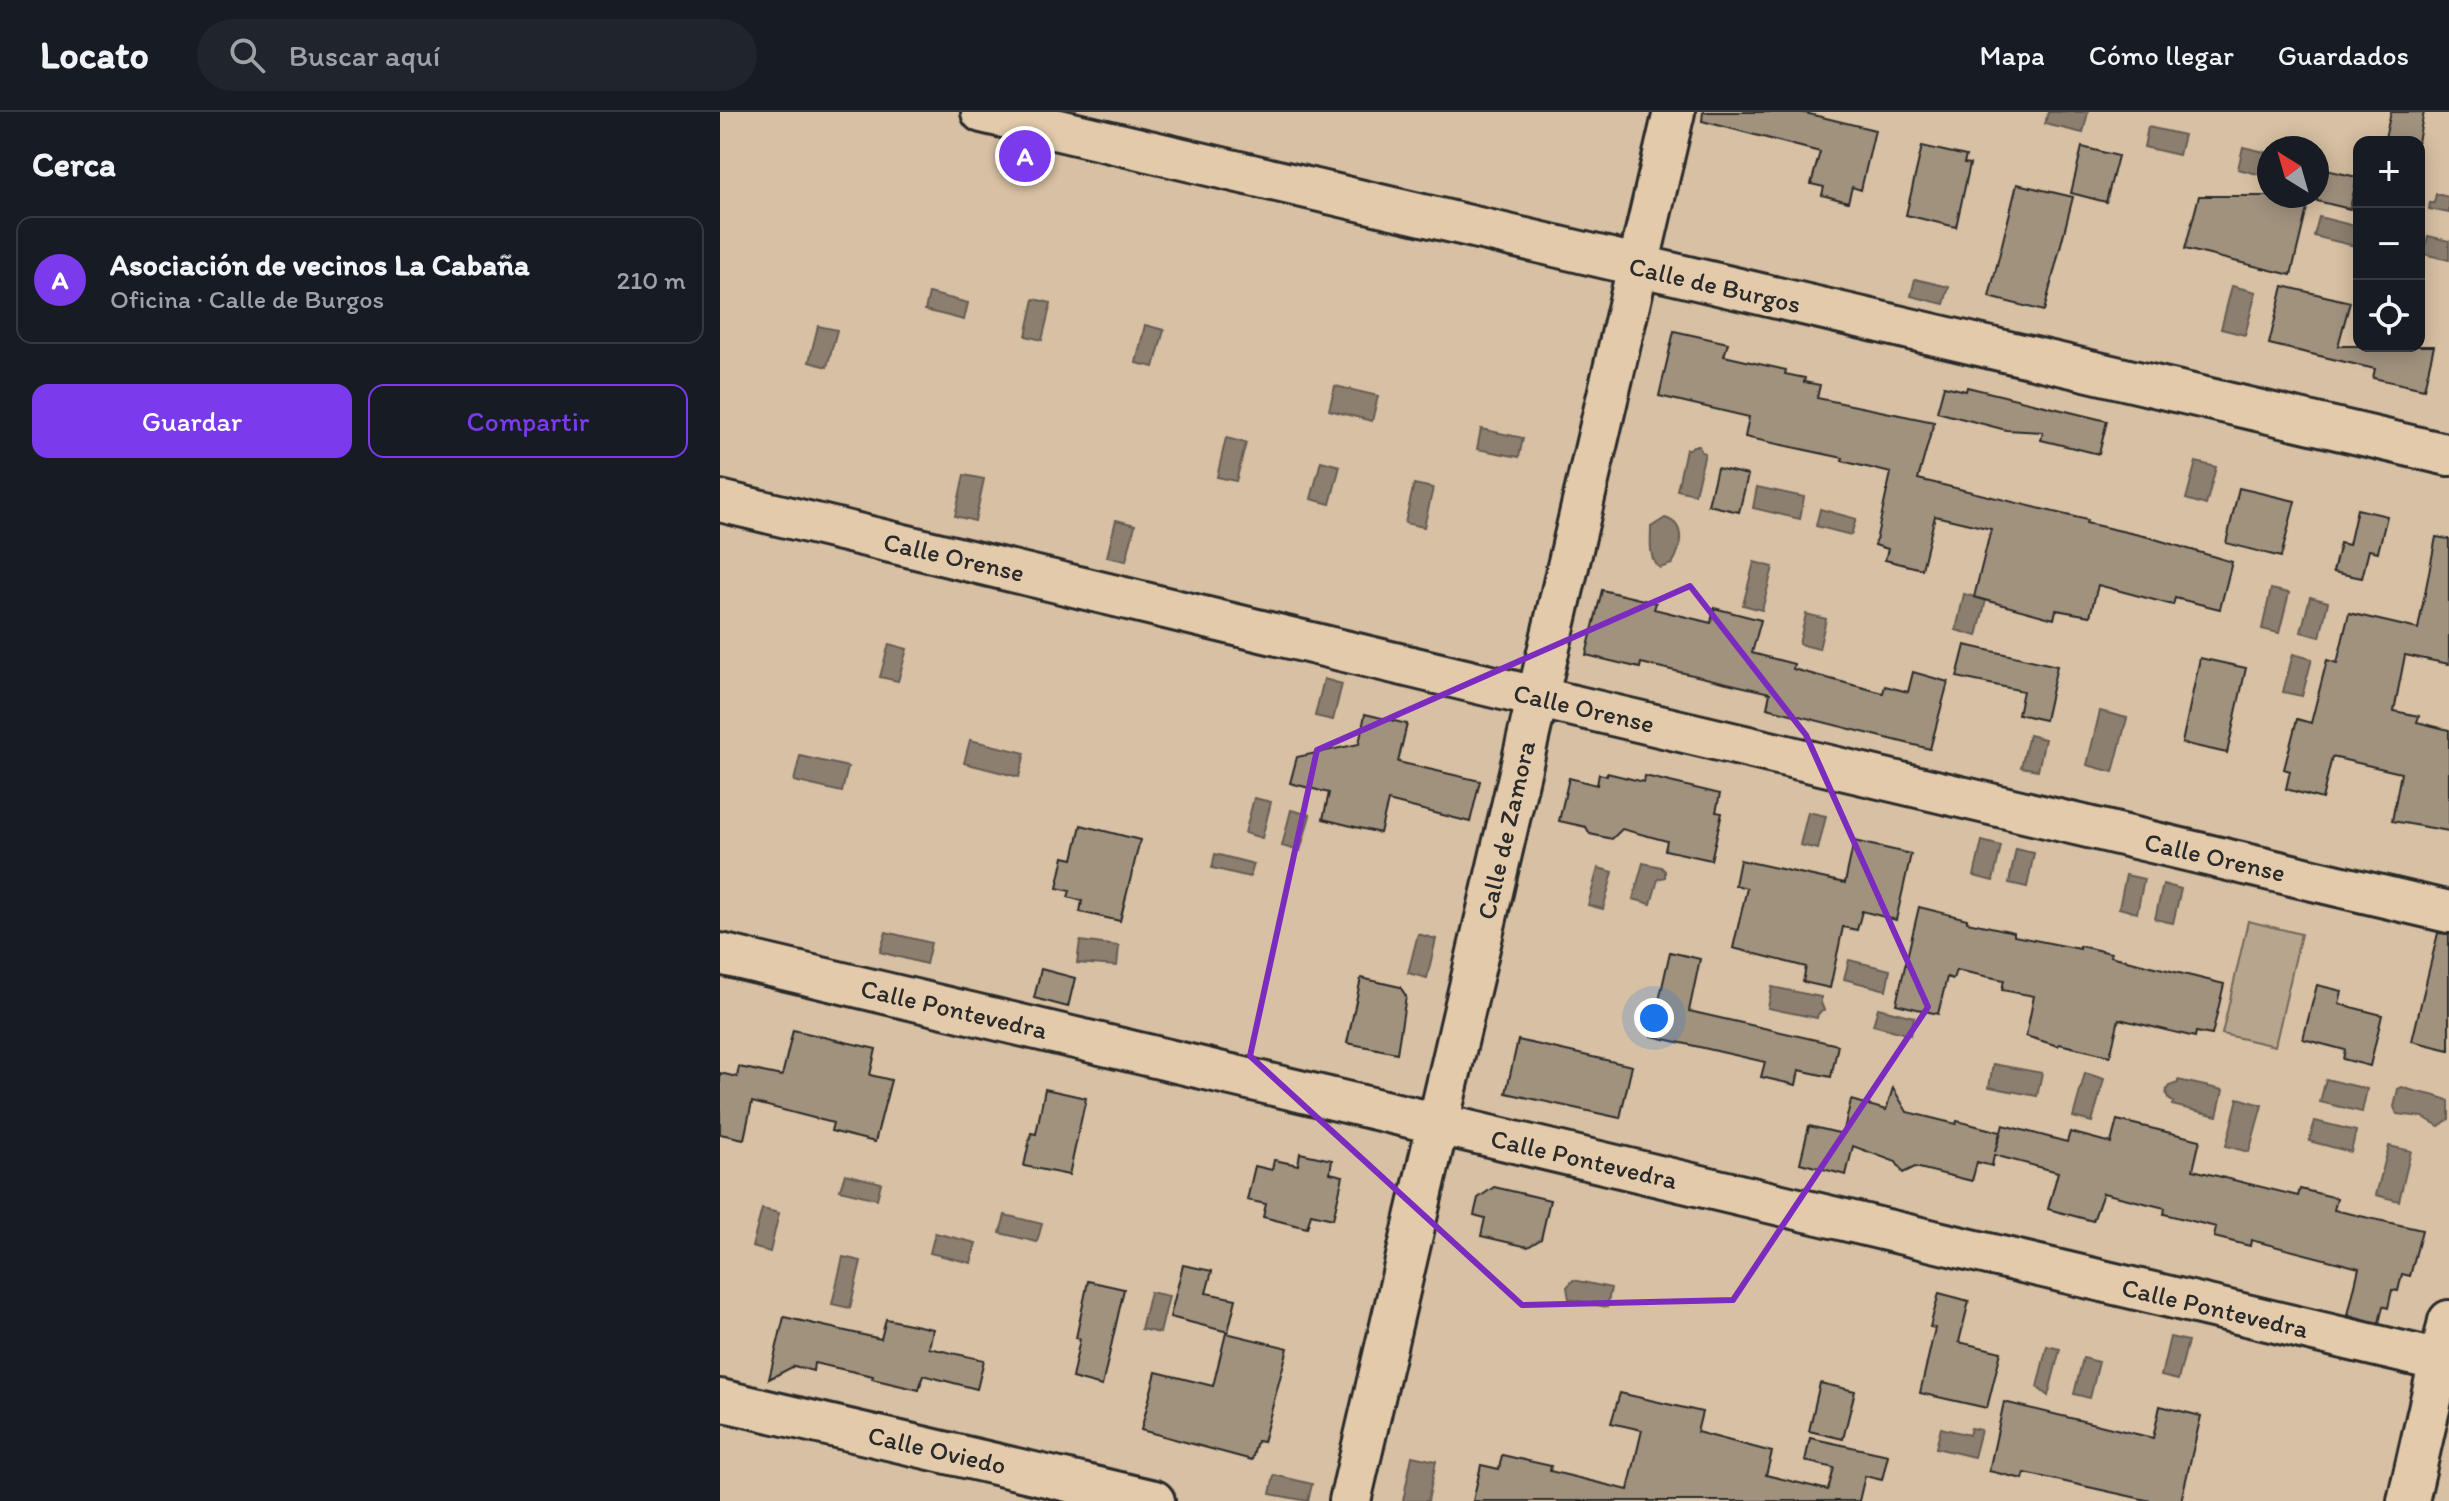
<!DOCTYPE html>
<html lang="es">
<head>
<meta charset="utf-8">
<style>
	body { margin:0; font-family:Itim,sans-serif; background:#20242c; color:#f1f3f6 }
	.controls { position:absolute; right:24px; top:24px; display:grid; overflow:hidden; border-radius:16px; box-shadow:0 4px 20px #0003 }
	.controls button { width:72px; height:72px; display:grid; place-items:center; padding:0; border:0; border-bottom:2px solid #363941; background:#171b24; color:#f1f3f6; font:40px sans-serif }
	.compass { position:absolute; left:1537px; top:24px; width:72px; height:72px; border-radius:50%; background:#171b24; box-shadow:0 4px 20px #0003; rotate:323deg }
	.you { position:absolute; left:934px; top:906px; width:28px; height:28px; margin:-20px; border:6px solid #fff; border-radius:50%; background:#1a73e8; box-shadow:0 0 0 12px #1a73e833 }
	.badge { display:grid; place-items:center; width:52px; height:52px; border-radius:50%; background:#7c3aed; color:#fff; font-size:26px; font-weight:700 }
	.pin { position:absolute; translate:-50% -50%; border:4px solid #fff; box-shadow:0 2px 8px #0006 }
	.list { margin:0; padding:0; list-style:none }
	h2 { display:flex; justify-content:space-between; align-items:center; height:104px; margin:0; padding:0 32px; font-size:34px }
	h2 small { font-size:26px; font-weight:400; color:#9ea1a6 }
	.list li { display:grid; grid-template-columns:52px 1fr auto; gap:24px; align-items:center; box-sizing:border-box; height:128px; margin:0 16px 16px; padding:0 16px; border:2px solid #363941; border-radius:16px }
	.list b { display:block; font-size:30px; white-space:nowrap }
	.list p { margin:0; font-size:26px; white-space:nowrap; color:#9ea1a6 }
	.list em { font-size:26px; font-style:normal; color:#9ea1a6 }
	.actions { display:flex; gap:16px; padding:24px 32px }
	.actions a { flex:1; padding:18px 0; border:2px solid #7c3aed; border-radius:16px; text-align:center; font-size:28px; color:#7c3aed }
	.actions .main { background:#7c3aed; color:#fff }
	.icon { flex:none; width:44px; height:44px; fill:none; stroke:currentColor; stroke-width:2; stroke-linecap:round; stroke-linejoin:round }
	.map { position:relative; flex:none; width:1729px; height:1389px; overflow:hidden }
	header { display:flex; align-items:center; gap:48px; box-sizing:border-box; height:112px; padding:0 40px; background:#171b24; border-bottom:2px solid #363941 }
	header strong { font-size:38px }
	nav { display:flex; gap:44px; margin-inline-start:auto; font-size:28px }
	.search { width:560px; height:72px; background:#20242c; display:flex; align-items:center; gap:20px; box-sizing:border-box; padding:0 28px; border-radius:44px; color:#9ea1a6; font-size:30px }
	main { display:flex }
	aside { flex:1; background:#171b24 }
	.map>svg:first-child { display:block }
	.green { fill:#b7a58d; stroke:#71685c; stroke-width:2 }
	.water { fill:#8c7f6f; stroke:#655d54; stroke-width:2 }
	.building { fill:#a1927e; stroke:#2b2b2b; stroke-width:2 }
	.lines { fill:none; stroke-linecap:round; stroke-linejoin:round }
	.street-casing { stroke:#2b2b2b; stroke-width:46 }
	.street { stroke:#e2caab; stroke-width:40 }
	.marked { fill:none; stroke:#7b2cbf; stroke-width:6; stroke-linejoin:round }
	.labels { text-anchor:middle; stroke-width:7; stroke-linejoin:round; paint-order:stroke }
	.street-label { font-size:26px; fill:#2b2b2b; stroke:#e2caab }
</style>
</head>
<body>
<header>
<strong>Locato</strong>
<div class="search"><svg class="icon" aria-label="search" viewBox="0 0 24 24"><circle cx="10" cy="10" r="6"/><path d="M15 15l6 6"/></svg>Buscar aquí</div>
<nav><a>Mapa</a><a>Cómo llegar</a><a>Guardados</a></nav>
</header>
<main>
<aside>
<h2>Cerca<small></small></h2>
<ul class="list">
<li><span class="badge">A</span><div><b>Asociación de vecinos La Cabaña</b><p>Oficina · Calle de Burgos</p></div><em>210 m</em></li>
</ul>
<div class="actions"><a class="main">Guardar</a><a>Compartir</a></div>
</aside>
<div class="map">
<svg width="1729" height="1389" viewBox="0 0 1729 1389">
	<rect width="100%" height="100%" fill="#d7c0a3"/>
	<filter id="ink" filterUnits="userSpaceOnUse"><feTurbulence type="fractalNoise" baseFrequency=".0125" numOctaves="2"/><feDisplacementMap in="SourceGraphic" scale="16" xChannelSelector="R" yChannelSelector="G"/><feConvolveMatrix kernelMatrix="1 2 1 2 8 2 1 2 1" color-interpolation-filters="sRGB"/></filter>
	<g filter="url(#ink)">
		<!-- green -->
		<path class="green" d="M1528 809 1581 822 1555 934 1502 922Z"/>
		<!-- water -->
		<path class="water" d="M1328 0H1368L1363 21 1325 12Z
			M1428 15 1464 23 1459 43 1424 35Z
			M1523 35 1549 41V65L1518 57Z
			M1716 82 1729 85V101L1709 97 1710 91H1714Z
			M1599 105 1639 115V135L1594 124Z
			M1708 124 1729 129V148L1704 142Z
			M1195 167 1229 175 1224 192 1191 184Z
			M1512 174 1536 180 1525 223 1501 217Z
			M209 181 248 191 244 208 205 198Z
			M314 187 331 191 322 228 306 224Z
			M425 213 444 218 434 255 416 251Z
			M98 214 117 218 107 255 89 250Z
			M615 274 658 284 652 309 609 298Z
			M761 317 803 326 799 345 757 337Z
			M506 326 526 331 516 369 497 365Z
			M973 334H979L981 340 985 341 975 382 957 378 966 337H970Z
			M601 349 620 354 610 392 591 387Z
			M1476 350 1496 355 1486 393 1466 387Z
			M244 363 264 367 255 409 235 404Z
			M694 372 713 376 704 415 685 411Z
			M1037 375 1084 385 1080 407 1033 396Z
			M1100 397 1136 407 1131 423 1096 414Z
			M945 406C967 412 961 437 952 452L940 456C928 448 931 428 931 415Z
			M396 408 415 413 406 449 387 445Z
			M1034 450 1053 455 1042 498 1023 493Z
			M1551 477 1569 481 1559 521 1542 517Z
			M1244 482 1266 488 1257 524 1236 518Z
			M1590 485 1608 490 1600 525 1581 520Z
			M1086 502 1106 507 1099 537 1079 532Z
			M169 532 187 537 178 569 160 565Z
			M1573 542 1592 547 1582 584 1563 580Z
			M604 567 622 572 613 608 595 604Z
			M1380 599 1407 606 1393 660 1367 653Z
			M1309 623 1325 627 1318 658 1301 655Z
			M250 628 305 641 299 665 244 651Z
			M80 644 128 655 122 680 74 669Z
			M534 686 551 690 542 726 525 721Z
			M571 698 590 703 580 739 562 734Z
			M1088 700 1106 704 1098 737 1080 733Z
			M1262 729 1281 734 1273 769 1254 764Z
			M1296 737 1314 741 1307 775 1289 771Z
			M495 742 534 752 530 765 492 756Z
			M923 751 941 755 945 759V765L938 767 931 792 913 787Z
			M878 756 893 760 883 797 868 793Z
			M1406 763 1424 767 1417 801 1399 796Z
			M1443 772 1461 777 1453 811 1435 807Z
			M166 820 211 831 206 852 160 840Z
			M698 822 716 827 707 866 688 861Z
			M360 829 399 834 397 854 357 851Z
			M1129 848 1170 858 1166 878 1124 867Z
			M1052 875 1101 885V891L1104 898 1098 902 1097 906 1048 896Z
			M1158 896 1194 905 1190 923 1153 913Z
			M1273 952 1322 961 1317 984 1269 975Z
			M1365 961 1384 967 1372 1010 1353 1005Z
			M1606 967 1647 977 1642 1000 1600 990Z
			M1458 968 1503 978 1497 1004 1452 993 1453 990C1447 987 1444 980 1449 974L1458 971Z
			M1682 975C1696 981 1720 983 1729 989V1007L1719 1014 1703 1005 1677 1002 1674 995 1678 977Z
			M1518 986 1542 993 1529 1040 1506 1034Z
			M1595 1009 1636 1019 1631 1040 1589 1029Z
			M1669 1034 1691 1039 1679 1089 1656 1083Z
			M125 1062 161 1071 157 1087 120 1078Z
			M42 1097 59 1101 50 1140 32 1135Z
			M285 1103 322 1112 317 1130 280 1121Z
			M215 1121 256 1131 251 1151 210 1141Z
			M123 1145 141 1149 130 1196 112 1192Z
			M853 1168 891 1176 887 1195 849 1187 847 1175Z
			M430 1180 449 1184 440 1221 421 1217Z
			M1450 1225 1468 1229 1458 1268 1441 1264Z
			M1327 1234 1340 1237 1328 1284 1317 1275Z
			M1363 1246 1379 1250 1370 1286 1354 1282Z
			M1221 1316 1249 1323 1251 1316 1261 1318 1254 1345 1216 1336Z
			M692 1344 716 1349 708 1389H683Z
			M554 1363 592 1372 588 1389 550 1382Z"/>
		<!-- building -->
		<path class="building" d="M983 0H1081L1155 18 1141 78 1132 75 1128 90 1102 83 1104 75 1091 72 1100 40 982 9Z
			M1671 0H1704L1698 30H1664Z
			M1202 34 1246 44 1244 51 1250 52 1236 115 1186 103Z
			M1362 35 1398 44 1386 90 1351 81Z
			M1597 56 1637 65 1630 97 1597 89Z
			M1297 72 1353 85 1324 199 1269 185Z
			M1479 84H1590L1571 163 1465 137Z
			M1563 174 1630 190 1618 234H1714L1704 277 1653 266 1655 257 1549 232Z
			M954 219 1008 231 1004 244 1066 258 1065 262 1085 266 1084 270 1100 273 1097 286 1214 310 1198 367 1367 408 1366 411 1428 425 1512 450 1500 497 1455 486 1453 493 1378 473 1370 504 1336 498 1334 507 1254 485 1271 417 1215 404 1202 457 1165 448 1168 437 1155 433 1171 361 1122 349 1123 346 1025 325 1029 305 939 284Z
			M1224 274 1246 279 1247 275 1387 309 1379 342 1321 328 1323 320 1286 318 1217 300Z
			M997 356 1028 363 1019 400 988 393Z
			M1519 376 1575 389 1561 445 1506 431Z
			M1637 397 1667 404 1658 440 1649 438 1642 466 1613 460 1620 431 1629 433Z
			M1716 425 1729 427V552L1685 543 1674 599 1699 604 1697 610 1729 618V719L1672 709 1681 661 1612 645 1602 687 1566 677 1570 659 1564 657 1577 607 1591 611 1607 548 1617 551 1629 501 1698 517Z
			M882 478 936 491 934 497 991 511 994 496 1041 508 1032 541 1074 552 1073 557 1163 581 1165 574 1188 580 1193 560 1228 570 1210 637 1047 596 1050 581 921 551 920 556 866 543Z
			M1245 533 1337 554 1325 608 1298 602 1303 579 1237 565Z
			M1480 546 1526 556 1507 641 1462 631Z
			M645 602 687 612 678 650 760 669 750 710 668 689 660 721 603 707 609 681 570 671 577 645 639 632Z
			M887 661 924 670 925 664 1000 682 996 700 1002 701 991 748 945 738 947 729 902 717 892 727 870 722 866 715 839 709 849 666 877 673 879 662 887 664Z
			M361 713 420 728 400 809 360 800 362 789 348 785 350 779 337 776 344 745 353 747Z
			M1134 729 1191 742 1176 808 1142 799 1137 818 1123 815 1110 876 1083 870 1086 855 1013 836 1027 776 1015 773 1020 748 1125 771Z
			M1199 795 1247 807V810L1294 820V824L1360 837V834L1391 841 1390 844 1504 872 1492 923 1476 920 1475 925 1399 907 1390 944 1339 932 1338 934 1306 924 1314 884 1282 878 1284 868 1236 858 1233 867 1227 865 1218 902 1176 892Z
			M1718 821 1729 822V938L1692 929Z
			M950 840 980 847 969 899 1118 933 1111 965 1079 958 1076 973 1041 965 1045 950 931 924Z
			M321 857 355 866 348 895 314 886Z
			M641 866 680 875 686 884 677 941 627 931Z
			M1597 873 1622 879 1619 892 1662 903 1650 954 1623 947 1625 938 1583 927Z
			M73 918 156 937 150 963 171 968 155 1030 111 1019 113 1011 32 990 24 1027 0 1022V961L17 965 19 955 62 964Z
			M798 928 912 954 900 1006 786 981Z
			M1173 976 1187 1000 1236 1012 1237 1009 1280 1020 1275 1040 1283 1013 1347 1030 1350 1020 1391 1031 1397 1008 1480 1028 1473 1058 1578 1084 1580 1077 1617 1086 1614 1098 1702 1118 1690 1164 1682 1162 1678 1179 1672 1178 1668 1196 1663 1194 1659 1211 1628 1203 1639 1156 1531 1128 1530 1134 1494 1125 1496 1115 1444 1102 1445 1096 1383 1081 1373 1109 1328 1097 1338 1060 1274 1043 1272 1054 1257 1050 1252 1069 1195 1055 1183 1061 1176 1050 1133 1034 1126 1063 1080 1051 1089 1014 1123 1022 1131 988 1166 998Z
			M325 977 366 986 349 1063 304 1054 311 1021 316 1022Z
			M580 1041 612 1048 610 1061 623 1064 613 1107 591 1102 587 1116 543 1105 546 1092 527 1088 535 1054 552 1058 554 1048 578 1053Z
			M774 1075 830 1088 821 1127 808 1135 761 1124 765 1106 754 1103 758 1086Z
			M463 1153 492 1159 486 1181 516 1187 508 1220 450 1205Z
			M368 1169 404 1177 382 1274 352 1266 360 1227 356 1226Z
			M1219 1181 1249 1189 1239 1230 1281 1240 1267 1296 1200 1281 1215 1216 1210 1215Z
			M64 1205 161 1227 166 1207 213 1217 209 1236 264 1248 257 1277 203 1263 199 1278 152 1267 153 1264 94 1251 93 1259 74 1254 49 1267Z
			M506 1221 568 1236 543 1330 537 1329 532 1348 421 1318 436 1260 493 1274Z
			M1100 1271 1135 1279 1123 1327 1089 1319Z
			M900 1281 982 1300 977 1320 1052 1340 1046 1363 1108 1378 1114 1356 1085 1349 1090 1326 1168 1343 1162 1368 1145 1364 1139 1389H753L761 1353 779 1357 782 1343 831 1354 830 1359 908 1378 922 1318 891 1311Z
			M1284 1290 1433 1326 1440 1294 1481 1304 1461 1389H1431L1305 1361 1303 1367 1269 1359Z"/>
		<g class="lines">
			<!-- street casing -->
			<g class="street-casing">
				<path id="street" d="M262 0 1729 343
					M0 389 816 585 1729 800
					M0 842 1729 1251
					M0 1288 434 1389
					M630 1389 954 0
					M1688 1389 1729 1209"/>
			</g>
			<!-- street -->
			<use href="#street" class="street"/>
		</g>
	</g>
	<!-- marked area -->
	<path class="marked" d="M970 474 1086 623 1208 895 1013 1188 802 1193 530 944 597 638Z"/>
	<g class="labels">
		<!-- street labels -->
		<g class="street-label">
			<text transform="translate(995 173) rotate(13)" y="9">Calle de Burgos</text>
			<text transform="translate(234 445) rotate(13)" y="9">Calle Orense</text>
			<text transform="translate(864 596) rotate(13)" y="9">Calle Orense</text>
			<text transform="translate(786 718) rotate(-77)" y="9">Calle de Zamora</text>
			<text transform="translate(1495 745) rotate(13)" y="9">Calle Orense</text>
			<text transform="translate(234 897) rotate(13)" y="9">Calle Pontevedra</text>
			<text transform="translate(864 1047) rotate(13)" y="9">Calle Pontevedra</text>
			<text transform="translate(1495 1196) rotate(13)" y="9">Calle Pontevedra</text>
			<text transform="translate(217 1338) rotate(13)" y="9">Calle Oviedo</text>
		</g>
	</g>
</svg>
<div class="controls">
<button>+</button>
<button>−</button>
<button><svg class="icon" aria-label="locate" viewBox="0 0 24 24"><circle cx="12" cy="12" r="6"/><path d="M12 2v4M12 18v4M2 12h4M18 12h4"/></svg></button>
</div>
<svg class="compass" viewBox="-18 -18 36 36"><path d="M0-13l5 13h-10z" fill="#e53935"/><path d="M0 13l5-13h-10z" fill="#9ea1a6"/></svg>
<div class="you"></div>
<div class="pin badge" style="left:305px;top:44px">A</div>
</div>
</main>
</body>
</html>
